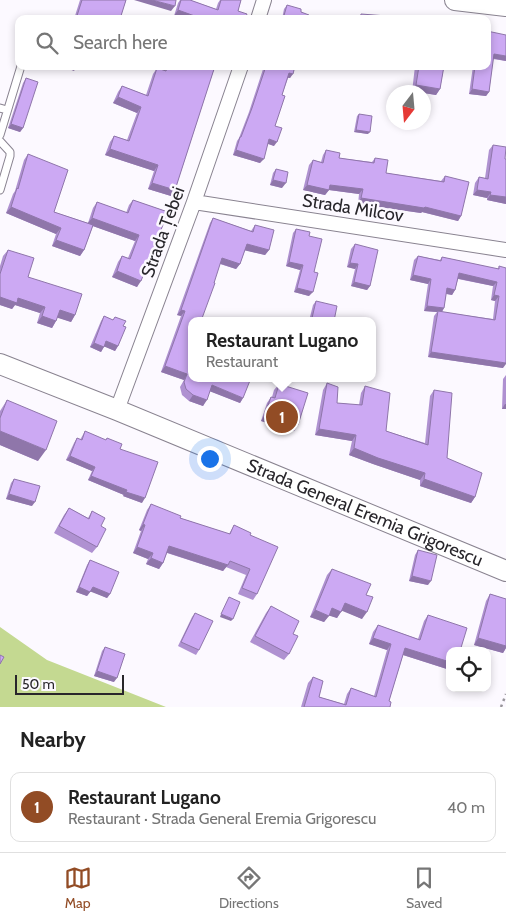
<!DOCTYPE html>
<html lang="en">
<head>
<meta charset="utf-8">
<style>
	body { margin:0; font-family:Cabin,sans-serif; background:#f6f6f6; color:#222 }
	.controls { position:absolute; right:15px; bottom:15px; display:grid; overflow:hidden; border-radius:10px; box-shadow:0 2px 8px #0003 }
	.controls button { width:45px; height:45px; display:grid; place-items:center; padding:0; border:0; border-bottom:1px solid #e0e0e0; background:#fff; color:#222; font:25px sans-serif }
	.compass { position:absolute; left:386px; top:85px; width:45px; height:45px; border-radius:50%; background:#fff; box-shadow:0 2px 8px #0003; rotate:196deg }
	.scale { position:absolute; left:15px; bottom:12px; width:109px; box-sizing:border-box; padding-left:5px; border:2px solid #28262b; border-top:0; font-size:14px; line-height:18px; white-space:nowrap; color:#28262b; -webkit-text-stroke:4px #fcf9ff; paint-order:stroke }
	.you { position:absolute; left:209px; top:458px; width:18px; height:18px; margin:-12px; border:4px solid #fff; border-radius:50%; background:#1a73e8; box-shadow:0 0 0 8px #1a73e833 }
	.badge { display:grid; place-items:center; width:32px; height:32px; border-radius:50%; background:#924c25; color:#fff; font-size:16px; font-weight:700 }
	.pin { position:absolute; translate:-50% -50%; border:2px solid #fff; box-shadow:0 1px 5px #0006 }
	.popup { position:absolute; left:188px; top:317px; width:188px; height:65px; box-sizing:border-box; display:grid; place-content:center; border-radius:10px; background:#fff; filter:drop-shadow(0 1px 4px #0005); font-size:16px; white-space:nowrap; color:#767676 }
	.popup b { font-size:19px; color:#222 }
	.popup::after { content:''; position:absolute; left:50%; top:100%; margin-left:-10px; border:10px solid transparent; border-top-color:#fff }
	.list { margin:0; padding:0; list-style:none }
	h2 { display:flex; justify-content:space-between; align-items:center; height:65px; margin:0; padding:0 20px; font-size:21px }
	h2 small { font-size:16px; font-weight:400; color:#767676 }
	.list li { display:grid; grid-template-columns:32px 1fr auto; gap:15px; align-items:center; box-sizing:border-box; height:70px; margin:0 10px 10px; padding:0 10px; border:1px solid #e0e0e0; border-radius:10px }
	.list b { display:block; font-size:19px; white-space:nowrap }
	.list p { margin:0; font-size:16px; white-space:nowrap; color:#767676 }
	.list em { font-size:16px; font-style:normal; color:#767676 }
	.icon { flex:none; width:28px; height:28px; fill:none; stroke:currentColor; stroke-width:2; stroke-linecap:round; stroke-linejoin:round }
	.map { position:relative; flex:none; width:506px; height:707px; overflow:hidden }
	.search { position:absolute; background:#fff; box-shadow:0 2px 8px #0003; left:15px; right:15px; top:15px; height:55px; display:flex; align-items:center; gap:12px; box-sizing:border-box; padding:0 18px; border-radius:10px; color:#767676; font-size:19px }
	.sheet { height:145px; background:#fff }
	nav { display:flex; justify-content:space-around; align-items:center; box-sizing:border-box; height:70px; border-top:1px solid #e0e0e0; background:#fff; font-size:14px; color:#767676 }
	nav a { display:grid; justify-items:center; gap:2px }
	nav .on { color:#924c25 }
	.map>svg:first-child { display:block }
	.green { fill:#c4d991 }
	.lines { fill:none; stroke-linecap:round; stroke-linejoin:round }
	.lane-casing { stroke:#898390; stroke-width:9 }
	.street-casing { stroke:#898390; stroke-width:16 }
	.secondary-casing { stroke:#898390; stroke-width:22 }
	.path { stroke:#98959b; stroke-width:2.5; stroke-dasharray:2.5 4; stroke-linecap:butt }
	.lane { stroke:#fff; stroke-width:7 }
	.street { stroke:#fff; stroke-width:14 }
	.secondary { stroke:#fff; stroke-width:20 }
	.wall { fill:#af91d1; fill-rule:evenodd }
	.shaded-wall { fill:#8f76aa }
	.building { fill:#cca9f3; stroke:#8f76aa }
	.labels { text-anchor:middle; stroke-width:5; stroke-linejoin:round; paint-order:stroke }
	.street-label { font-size:18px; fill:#28262b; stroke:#fcf9ff }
</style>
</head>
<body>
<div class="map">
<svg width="506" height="707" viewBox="0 0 506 707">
	<rect width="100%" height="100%" fill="#fcf9ff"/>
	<!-- green -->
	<path class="green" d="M0 627 47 660 166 707H0Z"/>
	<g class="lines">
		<!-- lane casing -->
		<g class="lane-casing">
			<path id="lane" d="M0 108 7 110
				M0 135 21 66
				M0 141 10 152V156L0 190"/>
		</g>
		<!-- street casing -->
		<g class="street-casing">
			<path id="street" d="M258 19 264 0
				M194 202 506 250
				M117 410 194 202 241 66"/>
		</g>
		<!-- secondary casing -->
		<g class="secondary-casing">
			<g id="secondary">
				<path d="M455 0 506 6"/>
				<path id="s1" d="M0 364 117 410 506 571"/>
			</g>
		</g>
		<!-- path -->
		<path class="path" d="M501 707 506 694"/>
		<!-- lane -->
		<use href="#lane" class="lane"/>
		<!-- street -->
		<use href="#street" class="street"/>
		<!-- secondary -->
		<use href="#secondary" class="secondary"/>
	</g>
	<!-- wall -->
	<path class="wall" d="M80 0H126L120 19H74Z
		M180 0H190L216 9 218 3 220 0H241L238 11 174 16 178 3Z
		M287 5 301 12 310 19H282L284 9Z
		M487 31 506 61 493 59 489 92 486 96 469 94 473 66H487Z
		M165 66H217L213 72 175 190 171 196 148 189 154 171 105 155 110 142 114 136 127 140 137 113 113 103 118 92 122 86 146 95 153 74 157 68 164 70Z
		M264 66H295L290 78H288L282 95 275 126 274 146 268 144 260 163 233 155 237 141 239 138 249 112Z
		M415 66H444L440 89 436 95 424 93V92H412Z
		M26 78 23 128 20 132 8 128 23 83Z
		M359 114 368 134 354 132 357 116Z
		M493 145 505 159 506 204 487 200V198L473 195 475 183 479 177 485 178 489 150Z
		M326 150 339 158 372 162 375 158 386 173 441 181 445 176 461 216 458 221 422 212 421 213 358 204 359 194 329 190 325 195 303 190 309 165 313 160 321 162 323 155Z
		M28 154 54 212 88 223 93 208 97 202 126 213 129 205 133 200 168 212 137 287 112 277 118 262 122 256 128 258 135 241 93 226 84 250 80 256 52 246 56 234 6 213 13 194 15 191 24 160Z
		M276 169 282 188 270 185 273 173Z
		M213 218 251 231 255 225 269 250 265 255 245 250 240 264 236 269 220 264 192 321V378L243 398 240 403 210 391 203 406 189 401 182 395 180 387 184 380 161 372 181 316 177 315 210 223Z
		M296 229 309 236 314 272 309 296 294 292 300 270 286 266 293 233Z
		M355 244 370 286 367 290 351 286 355 269 347 267 351 249Z
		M8 250 28 277 75 315 71 322 57 317 56 321 52 328 37 323 40 313 15 305 12 309 0 305V266L3 256Z
		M418 256 440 260 442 257 498 269 499 266 503 368 428 357 434 316 437 312 424 311 428 284 410 280 414 260ZM458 279 493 286 491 300 495 301 493 319 442 312 444 308 446 294 452 295 455 290Z
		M316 301 334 321H309L313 305Z
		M104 316 113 320 115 317 123 326 118 346 115 351 104 346 101 352 90 347 101 321Z
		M506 375V409H502L503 379Z
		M327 383 337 403 359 405 361 393 365 386 386 431 425 443 430 396 434 390 447 458 475 497 471 503 420 486V480L373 464 349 455 352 441 315 435 323 390Z
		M279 384 298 425 294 431 261 421 267 403 271 397H272L274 390Z
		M7 400 38 461 0 445V411Z
		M85 431 120 449 142 503 123 496 124 495 88 480 92 471 66 460 74 443 77 438 80 440Z
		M14 479 32 506 6 499 11 483Z
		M151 504 180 518 229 534 234 525 250 535 257 594 253 600 238 594 246 575 226 567 223 571 167 553 163 563 159 569 146 564 148 559 133 553 141 531 139 530 147 510Z
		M69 508 88 518 92 511 101 526 97 547 92 553 54 533 64 515Z
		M418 550 428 585 409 581 415 555Z
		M90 560 110 594 107 598 91 591 87 596 76 592 87 565Z
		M332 569 366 595 362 619 342 610 337 618 329 615 324 622 310 617 327 575Z
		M490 594 506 599V648L503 653 474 645 486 601Z
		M271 606 293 634 289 654 284 660 250 642 266 613Z
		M195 613 199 650 196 655 178 646 192 617Z
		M428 615 450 651V670L403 655 389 701 390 707H301L308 683 313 677 319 697 344 704 347 694 351 688 374 696 387 650 369 644 373 632 378 625 418 639 424 621Z
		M105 647 114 682 94 676 102 651Z"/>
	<!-- shaded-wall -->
	<path class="shaded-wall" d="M134 0H152L175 6 171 11Z
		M178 10 203 19H181L174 16Z
		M494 54 506 56V61L491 58Z
		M64 66H77L74 71 64 67Z
		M289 73 293 74 290 78 286 77Z
		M416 85 440 89 436 95 424 93V92H412Z
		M472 89 489 92 486 96 469 94Z
		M118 97 141 107 137 113 113 103Z
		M11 124 23 128 20 132 8 128Z
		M356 130 370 132 368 134 354 132Z
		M269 139 277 142 274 146 266 143Z
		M110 149 158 165 154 171 105 155Z
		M236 150 264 159 260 163 233 155Z
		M273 180 286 183 282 188 270 185Z
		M152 183 175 190 171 196 148 189Z
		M307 185H330L363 189 359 194 329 190 325 195 303 190Z
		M477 190 491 192 487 198 473 195Z
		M490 195 506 197V204L487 200Z
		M361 198 425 207 461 216 458 221 422 212 421 213 358 204Z
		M11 207 61 228 56 234 6 213Z
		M92 218 139 235 135 241 87 224Z
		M56 240 84 250 80 256 52 246Z
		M247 244 269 250 265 255 243 250Z
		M222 258 240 264 236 269 218 263Z
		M289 262 303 265 300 270 286 266Z
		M350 263 358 264 355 269 347 267Z
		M117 271 141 281 137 287 112 277Z
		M459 273 497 282 493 286 455 278Z
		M413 275 431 279 428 284 410 280Z
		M354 282 370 286 367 290 351 286Z
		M297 288 313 292 309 296 294 292Z
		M447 288 455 290 452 295 443 293Z
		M494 295 499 296 495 301 491 300Z
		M0 297 18 298 45 307 40 313 15 305 12 309 0 305Z
		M427 306 444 308 441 313 438 311 437 312 424 311Z
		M60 310 75 315 71 322 55 317Z
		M181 310 185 311 181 316 177 315Z
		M42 316 56 321 52 328 37 323Z
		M312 318 325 321H310Z
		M106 341 118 346 115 351 103 346Z
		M94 343 104 347 101 352 90 347Z
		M431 352 506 363V364L503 368 428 357Z
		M165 366 187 374 184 380 161 372Z
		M212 385 243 398 240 403 209 391Z
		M193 395 207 400 203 406 189 401Z
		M505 404H506V409H502Z
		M265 414 298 425 294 431 261 421Z
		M319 429 356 435 352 441 315 435Z
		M0 431 46 450 38 461 0 445Z
		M354 448 425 473 420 480 373 464 349 455Z
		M70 456 95 467 92 471 66 460Z
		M91 476 127 490 124 495 88 480Z
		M424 479 475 497 471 503 420 486Z
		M126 492 145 498 142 503 123 496Z
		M9 494 35 502 32 506 6 499Z
		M143 524 145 525 141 531 139 530Z
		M169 546 228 565 223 571 165 552Z
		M137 547 153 553 148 559 133 553Z
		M151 558 163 563 159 569 146 564Z
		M412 576 431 581 428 585 409 581Z
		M79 587 90 592 87 596 76 592Z
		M93 587 110 594 107 598 89 591Z
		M345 603 367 612 362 619 340 610Z
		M332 608 341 612 337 618 327 615Z
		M315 610 329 616 324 622 310 617Z
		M221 614 233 619 231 621 220 617Z
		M373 638 391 644 387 650 369 644Z
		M478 638 506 646V648L503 653 474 645Z
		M405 648 450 662V670L400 654Z
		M97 671 117 678 114 682 94 676Z"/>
	<!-- building -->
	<path class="building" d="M82 0H126L120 19H76Z
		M152 0H176L175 6Z
		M181 0H190L218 10 221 0H241L238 11 247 14 245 19H203L178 10Z
		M287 5 301 9V12L309 15 308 18 310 19H283Z
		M361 14 387 16V19H360Z
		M487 31 506 35V56L494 54 489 92 472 89 475 66H487Z
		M168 66H215L175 190 152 183 158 165 110 149 114 136 129 141 141 107 118 97 122 86 148 96 157 68 166 71Z
		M266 66H295L293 74 289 73 282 95 285 96 275 126 282 128 277 142 269 139 264 159 236 150 240 137H241L252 108Z
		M419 66H444L440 89 416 85Z
		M26 78 38 82 23 128 11 124Z
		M359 114 372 116 370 132 356 130Z
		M493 145 506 147 505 159H506V197L490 195 491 192 477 190 479 177 488 179Z
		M326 150 340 153 339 158 374 163 375 158 388 160 386 173 444 182 445 176 469 182 461 216 425 207 424 208 361 198 363 189 330 185 329 190 307 185 313 160 323 163Z
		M28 154 68 170 54 212 93 225 84 250 56 240 61 228 11 207 17 188 18 189Z
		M276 169 288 172 286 183 273 180Z
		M133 200 168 212 141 281 117 271 122 256 130 259 139 235 92 218 97 202 128 213Z
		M213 218 253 232 255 225 274 230 269 250 247 244 240 264 222 258 214 283H215L201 321H192V378H251L243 398 212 385 207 400 193 395 186 389 184 382 187 374 165 366 185 311 181 310Z
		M296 229 310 232 309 236 322 239 314 272 318 273 313 292 297 288 303 265 289 262Z
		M355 244 378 250 370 286 354 282 358 264 350 263Z
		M8 250 34 258 28 277 82 294 75 315 60 310 56 321 42 316 45 307 18 298 17 303 0 297V274Z
		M418 256 441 261 442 257 499 269V266L506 268V363L431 352 438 311 495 320 499 296 494 295 497 282 459 273 455 290 447 288 444 308 427 306 431 279 413 275Z
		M316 301 337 306 334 321H325L312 318Z
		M104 316 113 320 115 317 126 321 123 326 126 327 118 346 106 341 104 347 94 343Z
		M327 383 338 387 337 403 362 405 365 386 390 393 386 431 428 445 434 390 452 393 447 458 482 473 475 497 424 479 425 473 378 458 354 448 356 435 319 429Z
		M279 384 308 393 298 425 265 414 271 397 275 398Z
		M7 400 57 421 46 450 0 431V418Z
		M85 431 106 440 107 438 122 444 120 449 158 462 145 498 126 492 127 490 91 476 95 467 70 456 77 438 82 440Z
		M14 479 40 486 35 502 9 494Z
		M151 504 181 516 180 518 230 534 234 525 251 533 250 535 278 547 257 594 242 588 250 569 230 561 228 565 169 546 163 563 151 558 153 553 137 547 145 525 143 524Z
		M69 508 89 519 92 511 105 518 101 526 106 529 97 547 59 526Z
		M418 550 437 555 431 581 412 576Z
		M90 560 119 572 110 594 93 587 90 592 79 587Z
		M332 569 371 584 366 595 373 597 367 612 345 603 341 612 332 608 329 616 315 610Z
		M490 594 506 599V646L478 638Z
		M229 597 240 602 233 619 221 614Z
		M271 606 299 621 293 634 298 636 289 654 255 636Z
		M195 613 213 621 199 650 181 642Z
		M428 615 467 628 460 651H450V662L405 648 389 701 391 702 390 707H304L313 677 323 681 319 697 346 705 351 688 376 697 391 644 373 638 378 625 420 640Z
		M105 647 125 654 117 678 97 671Z
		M0 655 4 657 0 664Z"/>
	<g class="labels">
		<!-- street labels -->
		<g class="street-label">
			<text transform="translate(353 208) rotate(9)" y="6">Strada Milcov</text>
			<text transform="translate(163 232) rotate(-70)" y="6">Strada Țebei</text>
			<text dy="6" stroke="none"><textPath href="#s1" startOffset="394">Strada General Eremia Grigorescu</textPath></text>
		</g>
	</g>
</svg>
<div class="controls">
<button><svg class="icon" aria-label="locate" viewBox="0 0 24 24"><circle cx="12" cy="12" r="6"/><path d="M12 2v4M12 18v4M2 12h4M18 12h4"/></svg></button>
</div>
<svg class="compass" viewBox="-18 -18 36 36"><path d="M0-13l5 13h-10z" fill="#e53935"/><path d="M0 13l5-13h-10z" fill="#767676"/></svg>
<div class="scale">50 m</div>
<div class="you"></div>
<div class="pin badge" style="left:282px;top:417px">1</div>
<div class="popup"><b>Restaurant Lugano</b>Restaurant</div>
<div class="search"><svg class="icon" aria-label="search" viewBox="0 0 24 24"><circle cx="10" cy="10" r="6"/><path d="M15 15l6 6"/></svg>Search here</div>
</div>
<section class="sheet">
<h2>Nearby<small></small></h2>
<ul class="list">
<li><span class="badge">1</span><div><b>Restaurant Lugano</b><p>Restaurant · Strada General Eremia Grigorescu</p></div><em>40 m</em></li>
</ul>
</section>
<nav>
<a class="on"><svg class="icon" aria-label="map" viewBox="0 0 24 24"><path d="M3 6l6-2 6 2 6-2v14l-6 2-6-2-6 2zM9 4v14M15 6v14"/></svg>Map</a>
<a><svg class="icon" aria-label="directions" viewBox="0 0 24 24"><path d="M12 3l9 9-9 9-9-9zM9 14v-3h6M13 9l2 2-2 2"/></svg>Directions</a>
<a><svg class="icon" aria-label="saved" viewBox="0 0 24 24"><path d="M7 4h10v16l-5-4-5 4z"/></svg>Saved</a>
</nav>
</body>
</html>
